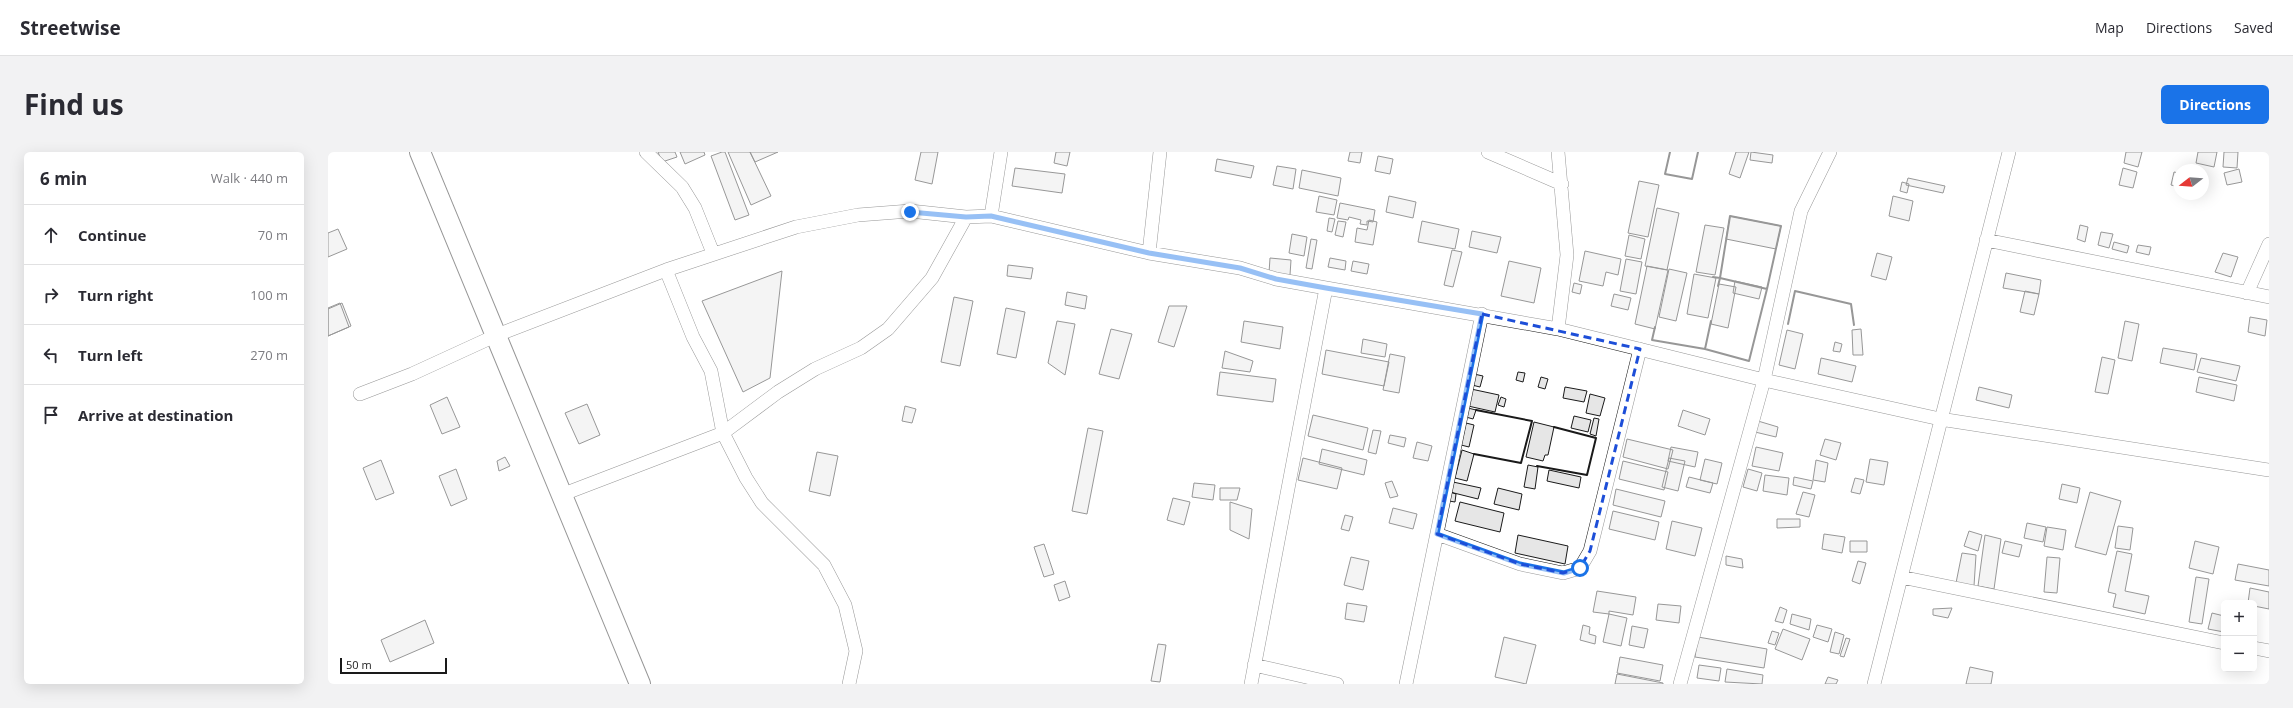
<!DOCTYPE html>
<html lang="en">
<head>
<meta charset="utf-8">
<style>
	body { margin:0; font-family:"Open Sans",sans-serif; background:#f2f2f3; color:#2b2b33 }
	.controls { position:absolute; right:12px; bottom:12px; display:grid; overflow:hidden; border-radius:6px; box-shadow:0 4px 16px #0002 }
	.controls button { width:36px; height:36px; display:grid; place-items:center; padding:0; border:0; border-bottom:1px solid #e1e1e2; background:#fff; color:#2b2b33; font:20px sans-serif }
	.compass { position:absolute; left:1845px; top:12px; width:36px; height:36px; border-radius:50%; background:#fff; box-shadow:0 4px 16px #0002; rotate:253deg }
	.scale { position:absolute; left:12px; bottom:10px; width:107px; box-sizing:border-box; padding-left:4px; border:2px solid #1a1a1a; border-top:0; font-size:11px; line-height:14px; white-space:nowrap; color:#1a1a1a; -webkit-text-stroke:3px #fff; paint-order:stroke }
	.stop { position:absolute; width:12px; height:12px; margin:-9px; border:3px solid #1a73e8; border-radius:50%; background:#fff }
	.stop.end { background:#1a73e8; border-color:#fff; box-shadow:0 1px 4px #0008 }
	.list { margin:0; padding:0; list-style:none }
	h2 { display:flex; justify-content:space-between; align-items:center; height:52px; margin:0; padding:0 16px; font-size:17px }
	h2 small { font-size:13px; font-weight:400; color:#7c7c81 }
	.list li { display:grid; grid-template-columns:26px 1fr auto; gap:12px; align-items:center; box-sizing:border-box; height:60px; padding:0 16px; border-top:1px solid #e1e1e2 }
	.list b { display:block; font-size:15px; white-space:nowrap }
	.list em { font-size:13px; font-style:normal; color:#7c7c81 }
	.icon { flex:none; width:22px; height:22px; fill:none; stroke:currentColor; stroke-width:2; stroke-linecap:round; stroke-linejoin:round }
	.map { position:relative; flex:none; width:1941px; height:532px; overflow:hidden; border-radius:6px }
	header { display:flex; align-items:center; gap:24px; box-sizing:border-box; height:56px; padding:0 20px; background:#fff; border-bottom:1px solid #e1e1e2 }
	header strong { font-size:19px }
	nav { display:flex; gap:22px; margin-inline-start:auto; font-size:14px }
	.intro { display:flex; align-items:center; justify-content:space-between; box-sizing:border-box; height:96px; padding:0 24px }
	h1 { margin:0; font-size:28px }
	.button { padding:10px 18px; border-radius:6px; background:#1a73e8; color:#fff; font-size:14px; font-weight:700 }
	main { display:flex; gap:24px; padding:0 24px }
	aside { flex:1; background:#fff; border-radius:6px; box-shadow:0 4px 16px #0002 }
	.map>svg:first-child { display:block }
	.building { fill:#e6e6e6; stroke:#1a1a1a }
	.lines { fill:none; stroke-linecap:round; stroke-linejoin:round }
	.minor-casing { stroke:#1a1a1a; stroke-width:14 }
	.primary-casing { stroke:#1a1a1a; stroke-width:22 }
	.minor { stroke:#fff; stroke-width:13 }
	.primary { stroke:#fff; stroke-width:20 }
	.wall { stroke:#1a1a1a; stroke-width:2 }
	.route { stroke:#1a73e8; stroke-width:5 }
	.marked { fill:none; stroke:#1d4ed8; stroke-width:3; stroke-dasharray:8 5; stroke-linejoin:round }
</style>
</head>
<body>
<header>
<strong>Streetwise</strong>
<nav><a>Map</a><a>Directions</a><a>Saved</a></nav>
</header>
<div class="intro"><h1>Find us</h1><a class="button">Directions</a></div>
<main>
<aside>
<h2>6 min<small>Walk · 440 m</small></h2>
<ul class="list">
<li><svg class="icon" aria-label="ahead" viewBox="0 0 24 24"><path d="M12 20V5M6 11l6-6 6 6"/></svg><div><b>Continue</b></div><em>70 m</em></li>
<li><svg class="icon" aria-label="right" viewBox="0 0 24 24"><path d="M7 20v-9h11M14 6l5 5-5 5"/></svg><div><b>Turn right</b></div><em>100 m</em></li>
<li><svg class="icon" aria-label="left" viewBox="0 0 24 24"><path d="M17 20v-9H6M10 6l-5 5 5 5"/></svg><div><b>Turn left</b></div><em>270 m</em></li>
<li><svg class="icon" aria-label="arrive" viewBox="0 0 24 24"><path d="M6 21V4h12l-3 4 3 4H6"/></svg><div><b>Arrive at destination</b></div></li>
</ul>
</aside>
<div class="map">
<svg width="1941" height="532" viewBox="0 0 1941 532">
	<rect width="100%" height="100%" fill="#fff"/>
	<!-- building -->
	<path class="building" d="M330 0H347L349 5 334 10Z
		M352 0H376L377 3 357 12Z
		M394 0H397L421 63 407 68 383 4Z
		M400 0H422L443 44 423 53Z
		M422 0H450L427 10Z
		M593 0H610L604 32 587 28Z
		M728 0H742L739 14 726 11Z
		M1022 0H1034L1032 11 1020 9Z
		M1408 0H1421L1412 26 1401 22Z
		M1423 0 1445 3 1444 11 1422 8Z
		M1798 0H1814L1810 15 1796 11Z
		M1870 0H1889L1886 15 1868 11Z
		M1896 0H1910L1909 16 1895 15Z
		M1050 4 1065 7 1062 22 1047 19Z
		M889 7 926 14 923 26 887 19Z
		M949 14 968 17 965 37 945 33Z
		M687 16 737 22 734 41 684 34Z
		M1795 16 1809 20 1805 36 1791 33Z
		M1911 17 1914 30 1899 33 1896 21Z
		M974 18 1013 26 1010 44 971 36Z
		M1846 20 1851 21V35L1843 33Z
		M1580 26 1617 34 1615 41 1578 33Z
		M1311 29 1331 33 1320 85 1300 81Z
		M1574 30 1581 32 1579 41 1572 39Z
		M991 44 1009 48 1006 63 988 60Z
		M1061 44 1088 50 1085 66 1058 60Z
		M1565 44 1585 49 1581 69 1561 64Z
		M1012 51 1047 58 1045 70 1039 69V73L1032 72 1033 68 1021 65 1020 68 1009 66Z
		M1329 56 1351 61 1339 118 1317 114Z
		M1402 64 1453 74 1448 97 1398 87Z
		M1001 66 1007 67 1004 80 999 79Z
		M1041 68 1049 70 1045 93 1027 90 1029 76 1039 78Z
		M1010 69 1018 70 1015 85 1007 83Z
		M1094 69 1131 77 1127 97 1090 90Z
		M1377 73 1396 76 1387 123 1368 120Z
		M1752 73 1760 75 1757 90 1749 87Z
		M10 77 19 97 0 105V81Z
		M1144 79 1173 85 1169 101 1141 95Z
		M1773 80 1785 82 1781 96 1770 93Z
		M964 82 979 85 976 104 961 101Z
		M1301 83 1317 87 1313 107 1297 104Z
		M983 87 989 88 984 117 978 116Z
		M1786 90 1801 94 1799 101 1784 97Z
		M1810 93 1823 95 1821 103 1808 100Z
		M1124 98 1134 100 1125 135 1116 133Z
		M1257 99 1293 107 1290 123 1278 120 1275 134 1251 129Z
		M1549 101 1564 105 1558 128 1543 124Z
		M1895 101 1910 105 1903 125 1887 120Z
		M942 106 963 108 962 123 941 121Z
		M1002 106 1018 109 1017 118 1000 115Z
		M1298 107 1314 110 1308 142 1292 139Z
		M1025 109 1041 112 1039 122 1023 119Z
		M1181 109 1213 116 1206 151 1173 144Z
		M680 113 705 116 703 127 679 124Z
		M1319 114 1340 118 1327 177 1307 172Z
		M1341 117 1359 121 1348 169 1331 165Z
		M454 119 442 226 415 240 374 149Z
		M1678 121 1713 128 1711 142 1675 136Z
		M1366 122 1388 126 1380 166 1359 162Z
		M1407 129 1434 135 1431 147 1405 141Z
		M1246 131 1254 133 1252 142 1244 140Z
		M1391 132 1408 135 1400 176 1383 172Z
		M1697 139 1711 142 1706 163 1692 160Z
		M739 140 759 144 757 157 737 153Z
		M1286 142 1303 146 1300 158 1283 154Z
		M626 145 645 149 632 214 613 210Z
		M12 151 21 175 0 184V156Z
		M14 151 23 174 0 184V157Z
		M841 154H859L846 195 830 190Z
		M678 156 697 160 688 206 669 202Z
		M1922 165 1939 168 1937 184 1920 180Z
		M729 169 747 172 737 223 720 211Z
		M916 169 955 175 952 197 913 190Z
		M1797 169 1811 172 1804 209 1790 206Z
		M783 177 804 182 791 227 771 222Z
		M1533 177 1535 203H1525L1524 178Z
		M1459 178 1475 182 1467 217 1451 213Z
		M1035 187 1059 192 1057 205 1033 201Z
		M1507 190 1514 192 1512 200 1505 199Z
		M1835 196 1869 202 1866 218 1832 211Z
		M998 198 1061 210 1056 234 994 222Z
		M897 199 925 209 922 220 894 216Z
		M1062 202 1077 205 1071 241 1055 238Z
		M1774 205 1787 208 1780 242 1767 240Z
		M1493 206 1528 214 1524 230 1490 222Z
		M1873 206 1912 214 1908 229 1869 220Z
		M892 220 948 227 945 250 889 243Z
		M1190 220 1197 221 1195 230 1188 228Z
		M1146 222 1155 224 1152 235 1144 233Z
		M1213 225 1220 227 1217 237 1210 235Z
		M1871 225 1909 233 1906 249 1868 240Z
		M1237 235 1259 239 1256 250 1235 246Z
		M1651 235 1684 243 1681 256 1648 248Z
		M1143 237 1171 243 1167 260 1140 254Z
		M1262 242 1277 246 1272 264 1258 261Z
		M119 245 132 275 114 282 102 253Z
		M1173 245 1178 247 1176 255 1170 253Z
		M259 252 272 283 251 292 237 261Z
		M577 254 588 257 584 271 574 269Z
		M1140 256 1148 258 1145 267 1138 265Z
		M1355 258 1382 267 1377 283 1350 274Z
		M985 263 1040 276 1035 298 980 284Z
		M1246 264 1263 268 1260 280 1243 276Z
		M1266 266 1271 267 1268 284 1262 282Z
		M1430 269 1450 275 1448 285 1427 280Z
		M1206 270 1226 275 1220 303H1217L1215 309 1198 305Z
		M1138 271 1146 273 1141 295 1133 293Z
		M760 276 775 279 759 362 744 359Z
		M1045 278 1053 279 1048 302 1040 300Z
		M1062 283 1078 286 1076 295 1060 291Z
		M1299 287 1345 298 1340 317 1295 305Z
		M1497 287 1513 291 1508 308 1492 303Z
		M1089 290 1104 294 1100 309 1085 306Z
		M1343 295 1370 300 1367 315 1340 309Z
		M1428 295 1455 301 1451 319 1424 314Z
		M994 297 1039 308 1036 323 991 312Z
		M1134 298 1146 302 1139 329 1127 326Z
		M489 300 510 304 502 344 481 339Z
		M177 305 182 314 171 319 169 309Z
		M975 306 1014 316 1009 337 970 328Z
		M1341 306 1357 309 1350 339 1334 335Z
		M1377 307 1394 311 1389 332 1372 328Z
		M1542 307 1560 310 1556 333 1538 330Z
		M53 308 66 341 48 348 35 316Z
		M1488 308 1500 311 1497 330 1485 328Z
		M1295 309 1340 320 1336 338 1291 327Z
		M1200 313 1210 315 1207 337 1196 335Z
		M128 317 139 347 123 354 111 324Z
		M1420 317 1434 321 1429 339 1415 335Z
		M1221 318 1253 325 1251 336 1219 329Z
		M1437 323 1461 326 1459 343 1435 339Z
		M1361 325 1385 331 1382 341 1358 335Z
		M1466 325 1485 329 1483 337 1465 333Z
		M1527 326 1536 328 1532 342 1523 340Z
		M1064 329 1070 344 1062 346 1057 331Z
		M1125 330 1153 336 1150 347 1122 340Z
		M866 331 887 333 885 348 864 345Z
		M1734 332 1752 336 1749 351 1731 347Z
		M892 336H912L909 348H892Z
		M1170 336 1194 342 1191 358 1166 352Z
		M1288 337 1337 349 1333 365 1285 353Z
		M1122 340 1128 342 1127 350 1121 349Z
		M1475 340 1487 343 1481 365 1468 362Z
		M1762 340 1793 349 1778 403 1747 395Z
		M845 346 862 350 856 373 839 368Z
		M902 350 924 357 921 387 902 378Z
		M1132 350 1176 361 1172 380 1127 369Z
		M1065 356 1089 362 1085 377 1061 371Z
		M1285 359 1331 370 1327 388 1281 377Z
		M1017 363 1025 365 1021 379 1013 377Z
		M1449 367H1472V375L1449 376Z
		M1344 369 1374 376 1367 404 1338 397Z
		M1699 371 1718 375 1715 390 1696 386Z
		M1790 374 1805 376 1802 398 1787 396Z
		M1719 375 1738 378 1735 398 1716 394Z
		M1641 379 1654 383 1650 399 1636 394Z
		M1496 382 1517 385 1514 401 1494 397Z
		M1190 383 1240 394 1237 412 1187 401Z
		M1657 383 1673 387 1666 437 1650 434Z
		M1522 389H1539V400H1522Z
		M1677 389 1694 393 1691 405 1674 401Z
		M1867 389 1891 395 1885 422 1861 416Z
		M716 392 726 422 716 425 706 395Z
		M1789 399 1804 402 1797 439 1821 444 1817 462 1785 455 1788 442 1780 440Z
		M1634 401 1648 403 1646 434 1628 431Z
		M1398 404 1414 407 1415 416 1398 413Z
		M1023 405 1041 409 1035 438 1016 433Z
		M1719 405 1732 406 1729 441 1716 440Z
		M1530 409 1538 411 1532 432 1524 429Z
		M1910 412 1941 418V434L1907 428Z
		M1868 425 1881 427 1874 472 1861 470Z
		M737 429 742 445 731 449 726 433Z
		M1922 436 1941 440V457L1926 454V451H1920Z
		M1269 439 1308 445 1305 463 1281 459V462L1265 460Z
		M1019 451 1039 454 1036 470 1017 467Z
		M1330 452 1353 454 1351 471 1328 468Z
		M1452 455 1459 458 1455 471 1447 469Z
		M1624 456 1620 466 1605 463V457Z
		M1884 461 1896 464V480L1880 477Z
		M1281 462 1299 466 1293 494 1275 490Z
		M1464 462 1483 467 1481 478 1462 472Z
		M97 468 106 491 62 510 53 488Z
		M1255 473 1262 475 1261 482 1268 484 1267 492 1252 488Z
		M1489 473 1504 477 1500 490 1485 485Z
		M1304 474 1320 477 1316 496 1301 493Z
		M1455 477 1482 487 1474 508 1447 497Z
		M1444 479 1451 481 1447 493 1440 491Z
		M1507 480 1516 483 1511 502 1502 500Z
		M1176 485 1208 493 1198 532 1167 525Z
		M1370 485 1439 497 1436 516 1367 505Z
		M1518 486 1522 487 1516 505 1512 504Z
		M830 492 838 493 832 530 823 529Z
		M1292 505 1335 513 1332 529 1289 521Z
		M1371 513 1393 516 1391 529 1369 526Z
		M1642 515 1665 520 1663 532H1638Z
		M1399 517 1435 523 1434 532 1397 530Z
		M1289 522 1335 531V532H1287Z
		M1500 525 1510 528 1508 532H1497Z"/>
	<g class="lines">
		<!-- minor casing -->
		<g class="minor-casing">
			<path id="minor" d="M318 0 354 35 367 56 385 101
				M1160 0 1234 32
				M663 64 673 0
				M1658 88 1941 145
				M821 101 832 0
				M338 118 365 185 383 219 395 281 418 326 434 351 496 413 517 453 528 499 521 532
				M1919 141 1941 92
				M1230 177 1239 103 1230 0
				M32 242 84 222 169 183 338 118 468 75 530 63 582 59 638 65 663 64 821 101 912 116 948 127 998 136 1230 177 1436 228 1612 267 1941 318
				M233 343 395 281 450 240 487 217 533 196 560 177 604 126 638 65
				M1109 382 1192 412 1235 421 1252 416 1262 399 1312 197
				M1573 425 1896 491
				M1926 496 1941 499
				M926 513 1009 532
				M923 532 998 136
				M1078 532 1154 162
				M1352 532 1436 228 1473 59 1502 0
				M1546 532 1681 0"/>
		</g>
		<!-- primary casing -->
		<g class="primary-casing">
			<path id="primary" d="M92 0 312 532"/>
		</g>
		<!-- minor -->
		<use href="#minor" class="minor"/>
		<!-- primary -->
		<use href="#primary" class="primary"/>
		<!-- wall -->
		<path class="wall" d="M1342 0 1337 22 1364 27 1370 0
			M1402 64 1453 74 1439 137 1392 126Z
			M1385 125 1392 126 1390 134
			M1383 169 1377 197 1421 209 1439 137
			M1460 172 1467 139 1523 152 1526 173
			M1327 175 1324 188 1377 197
			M1146 302 1193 311 1204 269 1148 258
			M1209 314 1259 323 1268 286 1226 275"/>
	</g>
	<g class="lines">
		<!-- route -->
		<path class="route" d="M582 60 638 65 663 64 821 101 912 116 948 127 998 136 1154 162 1109 382 1192 412 1236 421 1252 416"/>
	</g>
	<!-- marked area -->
	<path d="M0 0H1941V532H0ZM1154 162 1312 197 1262 399 1252 416 1235 421 1192 412 1109 382Z" fill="#fff" fill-opacity=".55" fill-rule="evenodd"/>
	<path class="marked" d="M1154 162 1312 197 1262 399 1252 416 1235 421 1192 412 1109 382Z"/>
</svg>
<div class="controls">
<button>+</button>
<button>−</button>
</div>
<svg class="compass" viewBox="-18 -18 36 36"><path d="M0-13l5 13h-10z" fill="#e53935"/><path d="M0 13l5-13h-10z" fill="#7c7c81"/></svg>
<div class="scale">50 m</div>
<div class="stop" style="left:1252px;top:416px"></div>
<div class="stop end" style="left:582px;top:60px"></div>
</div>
</main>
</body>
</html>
